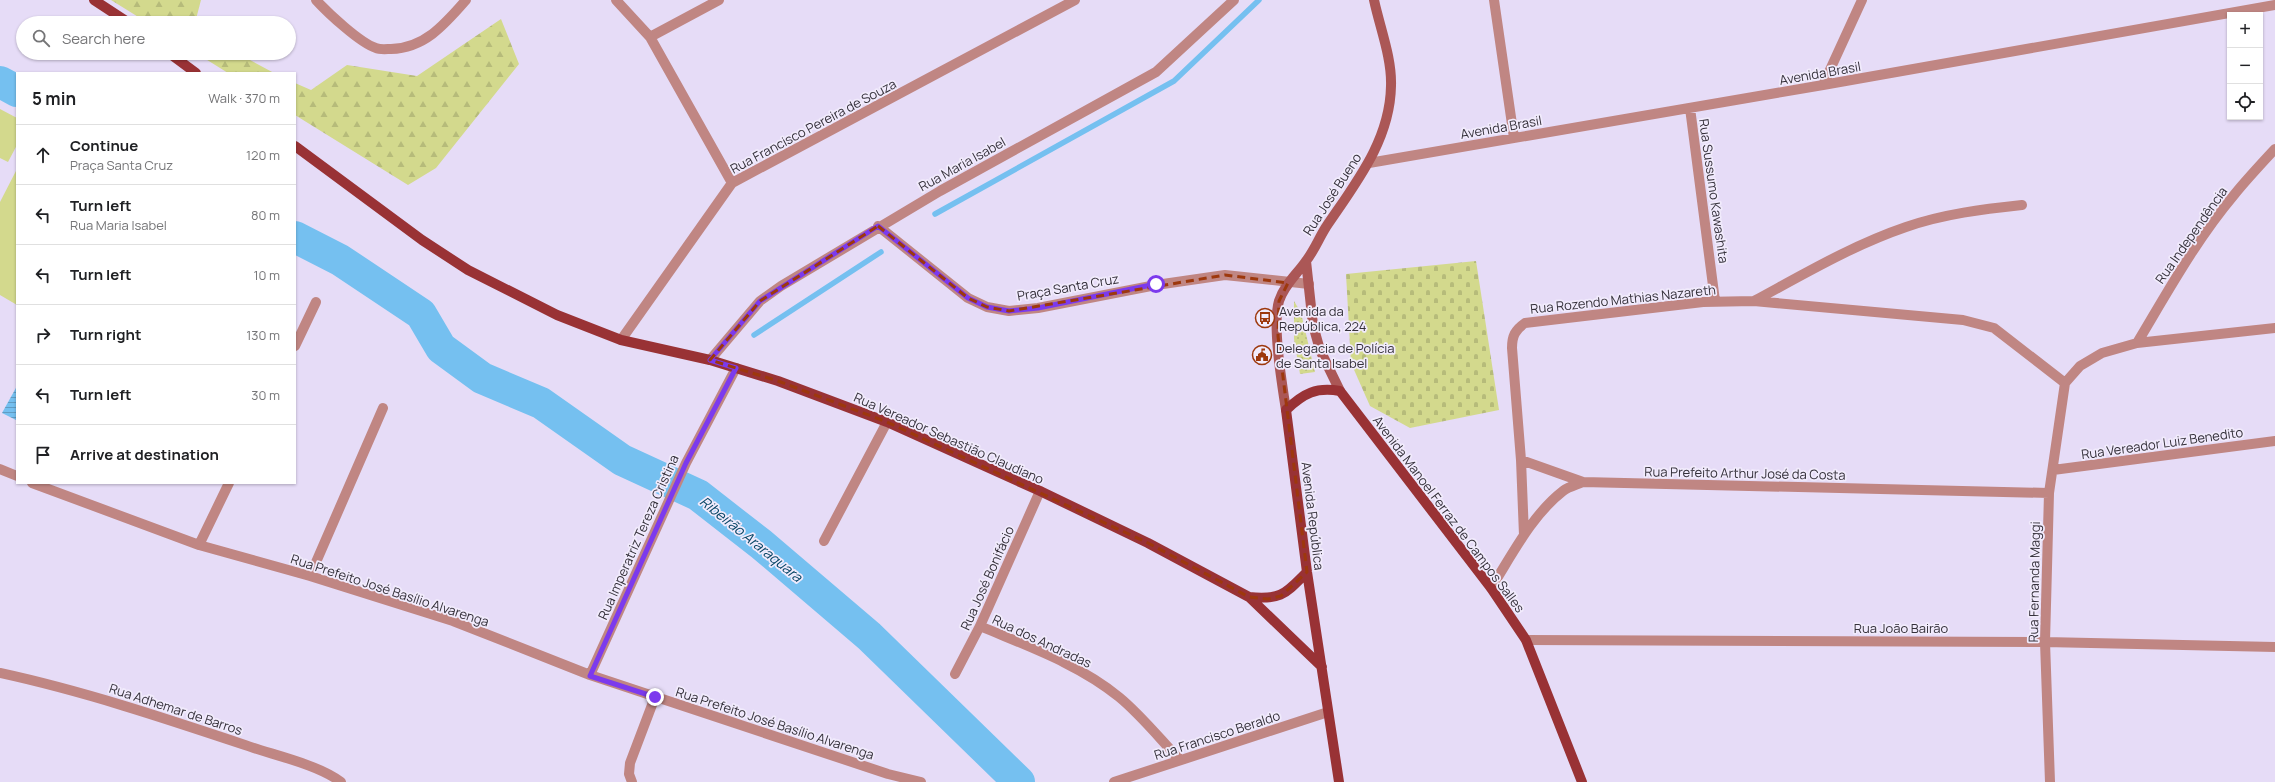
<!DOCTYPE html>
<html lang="en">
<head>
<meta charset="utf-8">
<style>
	body { margin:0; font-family:Manrope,sans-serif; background:#f2f2f2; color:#202124 }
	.controls { position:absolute; right:12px; top:12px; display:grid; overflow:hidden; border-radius:0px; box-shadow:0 1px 3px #0004 }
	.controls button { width:36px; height:36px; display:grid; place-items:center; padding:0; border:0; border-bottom:1px solid #e0e0e0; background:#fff; color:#202124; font:20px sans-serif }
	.stop { position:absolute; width:12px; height:12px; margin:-9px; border:3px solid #7c3aed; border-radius:50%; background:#fff }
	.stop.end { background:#7c3aed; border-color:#fff; box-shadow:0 1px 4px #0008 }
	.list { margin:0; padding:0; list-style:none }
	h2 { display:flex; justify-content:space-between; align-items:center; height:52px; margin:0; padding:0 16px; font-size:17px }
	h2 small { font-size:13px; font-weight:400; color:#757577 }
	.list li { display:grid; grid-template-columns:26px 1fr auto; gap:12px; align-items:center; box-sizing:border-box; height:60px; padding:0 16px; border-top:1px solid #e0e0e0 }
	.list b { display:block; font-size:15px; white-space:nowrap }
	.list p { margin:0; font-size:13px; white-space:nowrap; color:#757577 }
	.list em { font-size:13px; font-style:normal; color:#757577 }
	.icon { flex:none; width:22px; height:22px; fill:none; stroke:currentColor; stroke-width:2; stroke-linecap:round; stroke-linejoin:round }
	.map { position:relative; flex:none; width:2275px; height:782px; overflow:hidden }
	.search { position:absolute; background:#fff; box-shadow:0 1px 3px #0004; left:16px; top:16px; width:280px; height:44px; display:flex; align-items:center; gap:10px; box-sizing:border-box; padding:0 14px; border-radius:22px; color:#757577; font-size:15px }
	.panel { position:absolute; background:#fff; box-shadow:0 1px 3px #0004; left:16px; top:72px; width:280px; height:412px; border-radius:0px }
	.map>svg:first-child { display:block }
	.grass { fill:#d3d98d }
	.forest { fill:url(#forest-firs) }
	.cemetery { fill:url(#cemetery-stones) }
	.park { fill:url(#park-dots) }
	.water { fill:url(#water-rules) }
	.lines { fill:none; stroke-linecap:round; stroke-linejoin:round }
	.stream { stroke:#75c0f0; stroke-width:5.5 }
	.river { stroke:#75c0f0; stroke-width:32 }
	.street { stroke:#c08683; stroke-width:10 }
	.secondary { stroke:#ab5756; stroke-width:10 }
	.primary { stroke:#993235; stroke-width:10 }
	.route { stroke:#7c3aed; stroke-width:5 }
	.marked { fill:none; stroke:#9d380d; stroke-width:3; stroke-dasharray:8 5; stroke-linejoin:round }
	.labels { text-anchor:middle; stroke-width:3.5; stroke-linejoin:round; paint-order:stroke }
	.street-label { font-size:13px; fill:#34303a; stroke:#f1ebfc }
	.poi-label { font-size:13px; fill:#34303a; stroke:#f1ebfc; text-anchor:start }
	.water-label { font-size:14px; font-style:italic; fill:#084666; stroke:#f1ebfc }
</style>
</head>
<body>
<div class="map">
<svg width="2275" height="782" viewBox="0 0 2275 782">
	<defs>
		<pattern id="forest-firs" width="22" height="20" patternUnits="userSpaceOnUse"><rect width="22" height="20" fill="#d3d98d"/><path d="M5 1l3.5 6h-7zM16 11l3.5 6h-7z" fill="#b6bb7a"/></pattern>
		<pattern id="cemetery-stones" width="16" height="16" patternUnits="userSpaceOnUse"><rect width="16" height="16" fill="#d3d98d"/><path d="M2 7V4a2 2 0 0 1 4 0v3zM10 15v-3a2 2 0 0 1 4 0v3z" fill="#b6bb7a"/></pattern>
		<pattern id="park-dots" width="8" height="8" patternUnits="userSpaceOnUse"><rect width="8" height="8" fill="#d3d98d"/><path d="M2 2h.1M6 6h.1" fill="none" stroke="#b6bb7a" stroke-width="1.8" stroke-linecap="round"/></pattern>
		<pattern id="water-rules" width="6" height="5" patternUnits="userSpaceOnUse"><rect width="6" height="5" fill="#75c0f0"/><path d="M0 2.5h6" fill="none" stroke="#619cc3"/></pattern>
	</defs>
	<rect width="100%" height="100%" fill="#e6dcf7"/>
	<!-- grass -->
	<path class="grass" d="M0 109 17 118V145L8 162 0 158Z
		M17 169V305L0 295V202Z"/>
	<!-- forest -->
	<path class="forest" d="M111 0H201L195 23H148Z
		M501 19 519 64 436 168 408 185 295 115V83L311 90 347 65 417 76Z
		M196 53H237L274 73H228Z"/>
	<!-- cemetery -->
	<path class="cemetery" d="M1476 261 1499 410 1410 428 1370 406 1351 363 1346 274Z"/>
	<!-- park -->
	<path class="park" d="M1294 301 1301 313 1315 372 1300 374 1294 339Z"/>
	<!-- water -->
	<path class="water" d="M17 386V417L16 420 2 413Z"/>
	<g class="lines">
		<!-- stream -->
		<path class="stream" d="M935 214 1174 81 1259 0
			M754 335 881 252"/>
		<!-- river -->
		<path class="river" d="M0 82 17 91
			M295 237 340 260 421 314 441 348 482 378 541 403 622 460 698 495 761 544 869 636 1019 782"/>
		<!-- street -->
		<path class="street" d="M316 0C328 13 360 43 376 48 380 50 387 49 391 49 425 48 445 24 466 0
			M616 0 650 37 732 183
			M1494 0 1514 138
			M650 37 719 0
			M1823 85 1862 0
			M1690 108 1715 301
			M1369 163 1823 85 2275 5
			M878 226 968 298 987 307 1009 311 1038 308 1156 285 1225 275 1309 284
			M1754 301C1804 274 1853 245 1906 227 1943 214 1984 209 2022 205
			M621 340 732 183 1075 0
			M2137 343C2167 293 2196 240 2234 195 2247 179 2261 164 2275 149
			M295 346 316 302
			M710 360 760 301 781 286 940 191 1156 72 1234 0
			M2065 383 2080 366 2102 353 2137 343 2275 328
			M1521 460 1583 482
			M0 469 17 476
			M2053 470 2275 441
			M32 483 199 545 310 576 453 621 590 675 888 774 921 782
			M1524 535 1521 460 1512 348C1512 336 1515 330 1525 323L1703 302 1754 301 1963 320 1994 328 2065 383
			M824 541 887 422
			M199 545 229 483
			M310 576 383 408
			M1491 588C1512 555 1532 515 1563 491 1568 487 1576 485 1583 482L2049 493
			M980 626C1027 646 1079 664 1119 697 1141 715 1160 739 1180 760
			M1526 640 2045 642 2275 647
			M0 673C83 691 164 718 245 745 273 755 317 764 341 782
			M955 674 980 626 1040 491
			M590 675 686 463 736 368
			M632 782 629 774 630 763 655 697
			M1114 782 1328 712
			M2050 782 2045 642 2049 493 2065 383"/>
		<!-- secondary -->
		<path class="secondary" d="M1306 261 1313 325 1320 350 1340 391
			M1286 410C1282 384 1272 325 1279 301 1284 285 1297 274 1306 261 1314 251 1319 238 1326 227 1355 184 1390 141 1391 86 1392 58 1380 28 1374 0"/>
		<!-- primary -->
		<path class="primary" d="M94 0 129 23
			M169 53 196 73
			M295 146 422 240 468 270 557 315 621 340 710 360 778 381 887 422 1040 491 1148 543 1249 597 1322 667
			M1249 597C1282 600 1285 594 1307 572
			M1339 782 1307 572 1286 410C1304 393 1316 387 1340 391L1491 588 1526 640 1582 782"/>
	</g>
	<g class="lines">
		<!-- route -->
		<path class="route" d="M655 697 590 676 686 463 736 368 710 360 760 301 878 226 968 298 987 307 1009 311 1038 308 1156 284"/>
	</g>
	<!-- marked area -->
	<path class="marked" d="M878 226 968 298 987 307 1009 311 1225 275 1288 283 1279 301 1278 336 1307 572 1281 596 1268 599 1249 597 1148 543 887 422 778 381 710 360 760 301Z"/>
	<!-- icons -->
	<defs>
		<g id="bus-ring" transform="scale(1)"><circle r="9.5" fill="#f1ebfc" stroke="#9d380d" stroke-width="1.5"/><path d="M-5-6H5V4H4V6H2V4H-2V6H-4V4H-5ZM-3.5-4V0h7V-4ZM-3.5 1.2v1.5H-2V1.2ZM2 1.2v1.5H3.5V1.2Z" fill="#9d380d"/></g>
		<g id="civic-ring" transform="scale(1)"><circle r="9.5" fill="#f1ebfc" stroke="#9d380d" stroke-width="1.5"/><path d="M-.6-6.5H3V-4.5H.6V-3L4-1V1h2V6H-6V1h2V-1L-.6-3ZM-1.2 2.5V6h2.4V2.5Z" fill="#9d380d"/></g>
	</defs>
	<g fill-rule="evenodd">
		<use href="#bus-ring" x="1265" y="318"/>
		<use href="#civic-ring" x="1262" y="355"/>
	</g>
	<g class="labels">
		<!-- street labels -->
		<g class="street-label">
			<text transform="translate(1820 73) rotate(-10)" y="5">Avenida Brasil</text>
			<text transform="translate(813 126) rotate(-28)" y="5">Rua Francisco Pereira de Souza</text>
			<text transform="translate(1501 127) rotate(-10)" y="5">Avenida Brasil</text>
			<text transform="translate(962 164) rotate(-29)" y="5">Rua Maria Isabel</text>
			<text transform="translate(1714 191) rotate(82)" y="5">Rua Sussumo Kawashita</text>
			<text transform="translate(1332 194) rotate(-57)" y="5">Rua José Bueno</text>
			<text transform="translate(2191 235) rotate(-55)" y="5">Rua Independência</text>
			<text transform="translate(1068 287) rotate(-10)" y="5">Praça Santa Cruz</text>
			<text transform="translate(1623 299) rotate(-6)" y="5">Rua Rozendo Mathias Nazareth</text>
			<text transform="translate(949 438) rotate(24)" y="5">Rua Vereador Sebastião Claudiano</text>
			<text transform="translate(2162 443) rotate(-8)" y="5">Rua Vereador Luiz Benedito</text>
			<text transform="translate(1745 473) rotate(1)" y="5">Rua Prefeito Arthur José da Costa</text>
			<text transform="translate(1449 514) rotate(53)" y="5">Avenida Manoel Ferraz de Campos Salles</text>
			<text transform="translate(1313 516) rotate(83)" y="5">Avenida República</text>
			<text transform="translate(638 537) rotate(-66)" y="5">Rua Imperatriz Tereza Cristina</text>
			<text transform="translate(987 578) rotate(-66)" y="5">Rua José Bonifácio</text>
			<text transform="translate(2034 582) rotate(-89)" y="5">Rua Fernanda Maggi</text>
			<text transform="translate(390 590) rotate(18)" y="5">Rua Prefeito José Basílio Alvarenga</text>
			<text x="1901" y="633">Rua João Bairão</text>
			<text transform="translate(1042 641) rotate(25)" y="5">Rua dos Andradas</text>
			<text transform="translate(176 709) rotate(18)" y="5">Rua Adhemar de Barros</text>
			<text transform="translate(775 723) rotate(18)" y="5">Rua Prefeito José Basílio Alvarenga</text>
			<text transform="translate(1217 735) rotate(-18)" y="5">Rua Francisco Beraldo</text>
		</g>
		<!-- poi labels -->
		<g class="poi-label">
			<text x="1279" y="316">Avenida da<tspan x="1279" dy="15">República, 224</tspan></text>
			<text x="1276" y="353">Delegacia de Polícia<tspan x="1276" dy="15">de Santa Isabel</tspan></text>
		</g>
		<!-- water labels -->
		<g class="water-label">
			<text transform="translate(751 539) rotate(39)" y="5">Ribeirão Araraquara</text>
		</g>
	</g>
</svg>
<div class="controls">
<button>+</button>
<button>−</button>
<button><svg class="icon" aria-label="locate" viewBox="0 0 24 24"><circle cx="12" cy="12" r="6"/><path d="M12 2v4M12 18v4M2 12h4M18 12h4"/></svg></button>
</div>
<div class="stop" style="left:1156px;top:284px"></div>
<div class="stop end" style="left:655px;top:697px"></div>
<div class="search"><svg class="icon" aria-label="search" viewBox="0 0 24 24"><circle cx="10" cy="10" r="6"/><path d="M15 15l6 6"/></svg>Search here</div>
<section class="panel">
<h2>5 min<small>Walk · 370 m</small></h2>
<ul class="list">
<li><svg class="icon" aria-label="ahead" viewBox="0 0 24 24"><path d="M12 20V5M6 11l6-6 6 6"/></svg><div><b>Continue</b><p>Praça Santa Cruz</p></div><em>120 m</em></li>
<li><svg class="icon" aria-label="left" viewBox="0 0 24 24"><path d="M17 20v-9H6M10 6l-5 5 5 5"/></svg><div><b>Turn left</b><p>Rua Maria Isabel</p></div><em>80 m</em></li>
<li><svg class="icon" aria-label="left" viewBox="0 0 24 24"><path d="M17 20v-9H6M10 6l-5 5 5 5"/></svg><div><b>Turn left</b></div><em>10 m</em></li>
<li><svg class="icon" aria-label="right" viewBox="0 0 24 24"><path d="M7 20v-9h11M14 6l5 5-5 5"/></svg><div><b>Turn right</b></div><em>130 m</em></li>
<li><svg class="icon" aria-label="left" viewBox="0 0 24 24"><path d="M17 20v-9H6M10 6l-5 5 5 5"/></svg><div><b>Turn left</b></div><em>30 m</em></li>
<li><svg class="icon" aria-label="arrive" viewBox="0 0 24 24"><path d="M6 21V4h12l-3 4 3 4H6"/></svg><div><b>Arrive at destination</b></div></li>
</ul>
</section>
</div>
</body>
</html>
